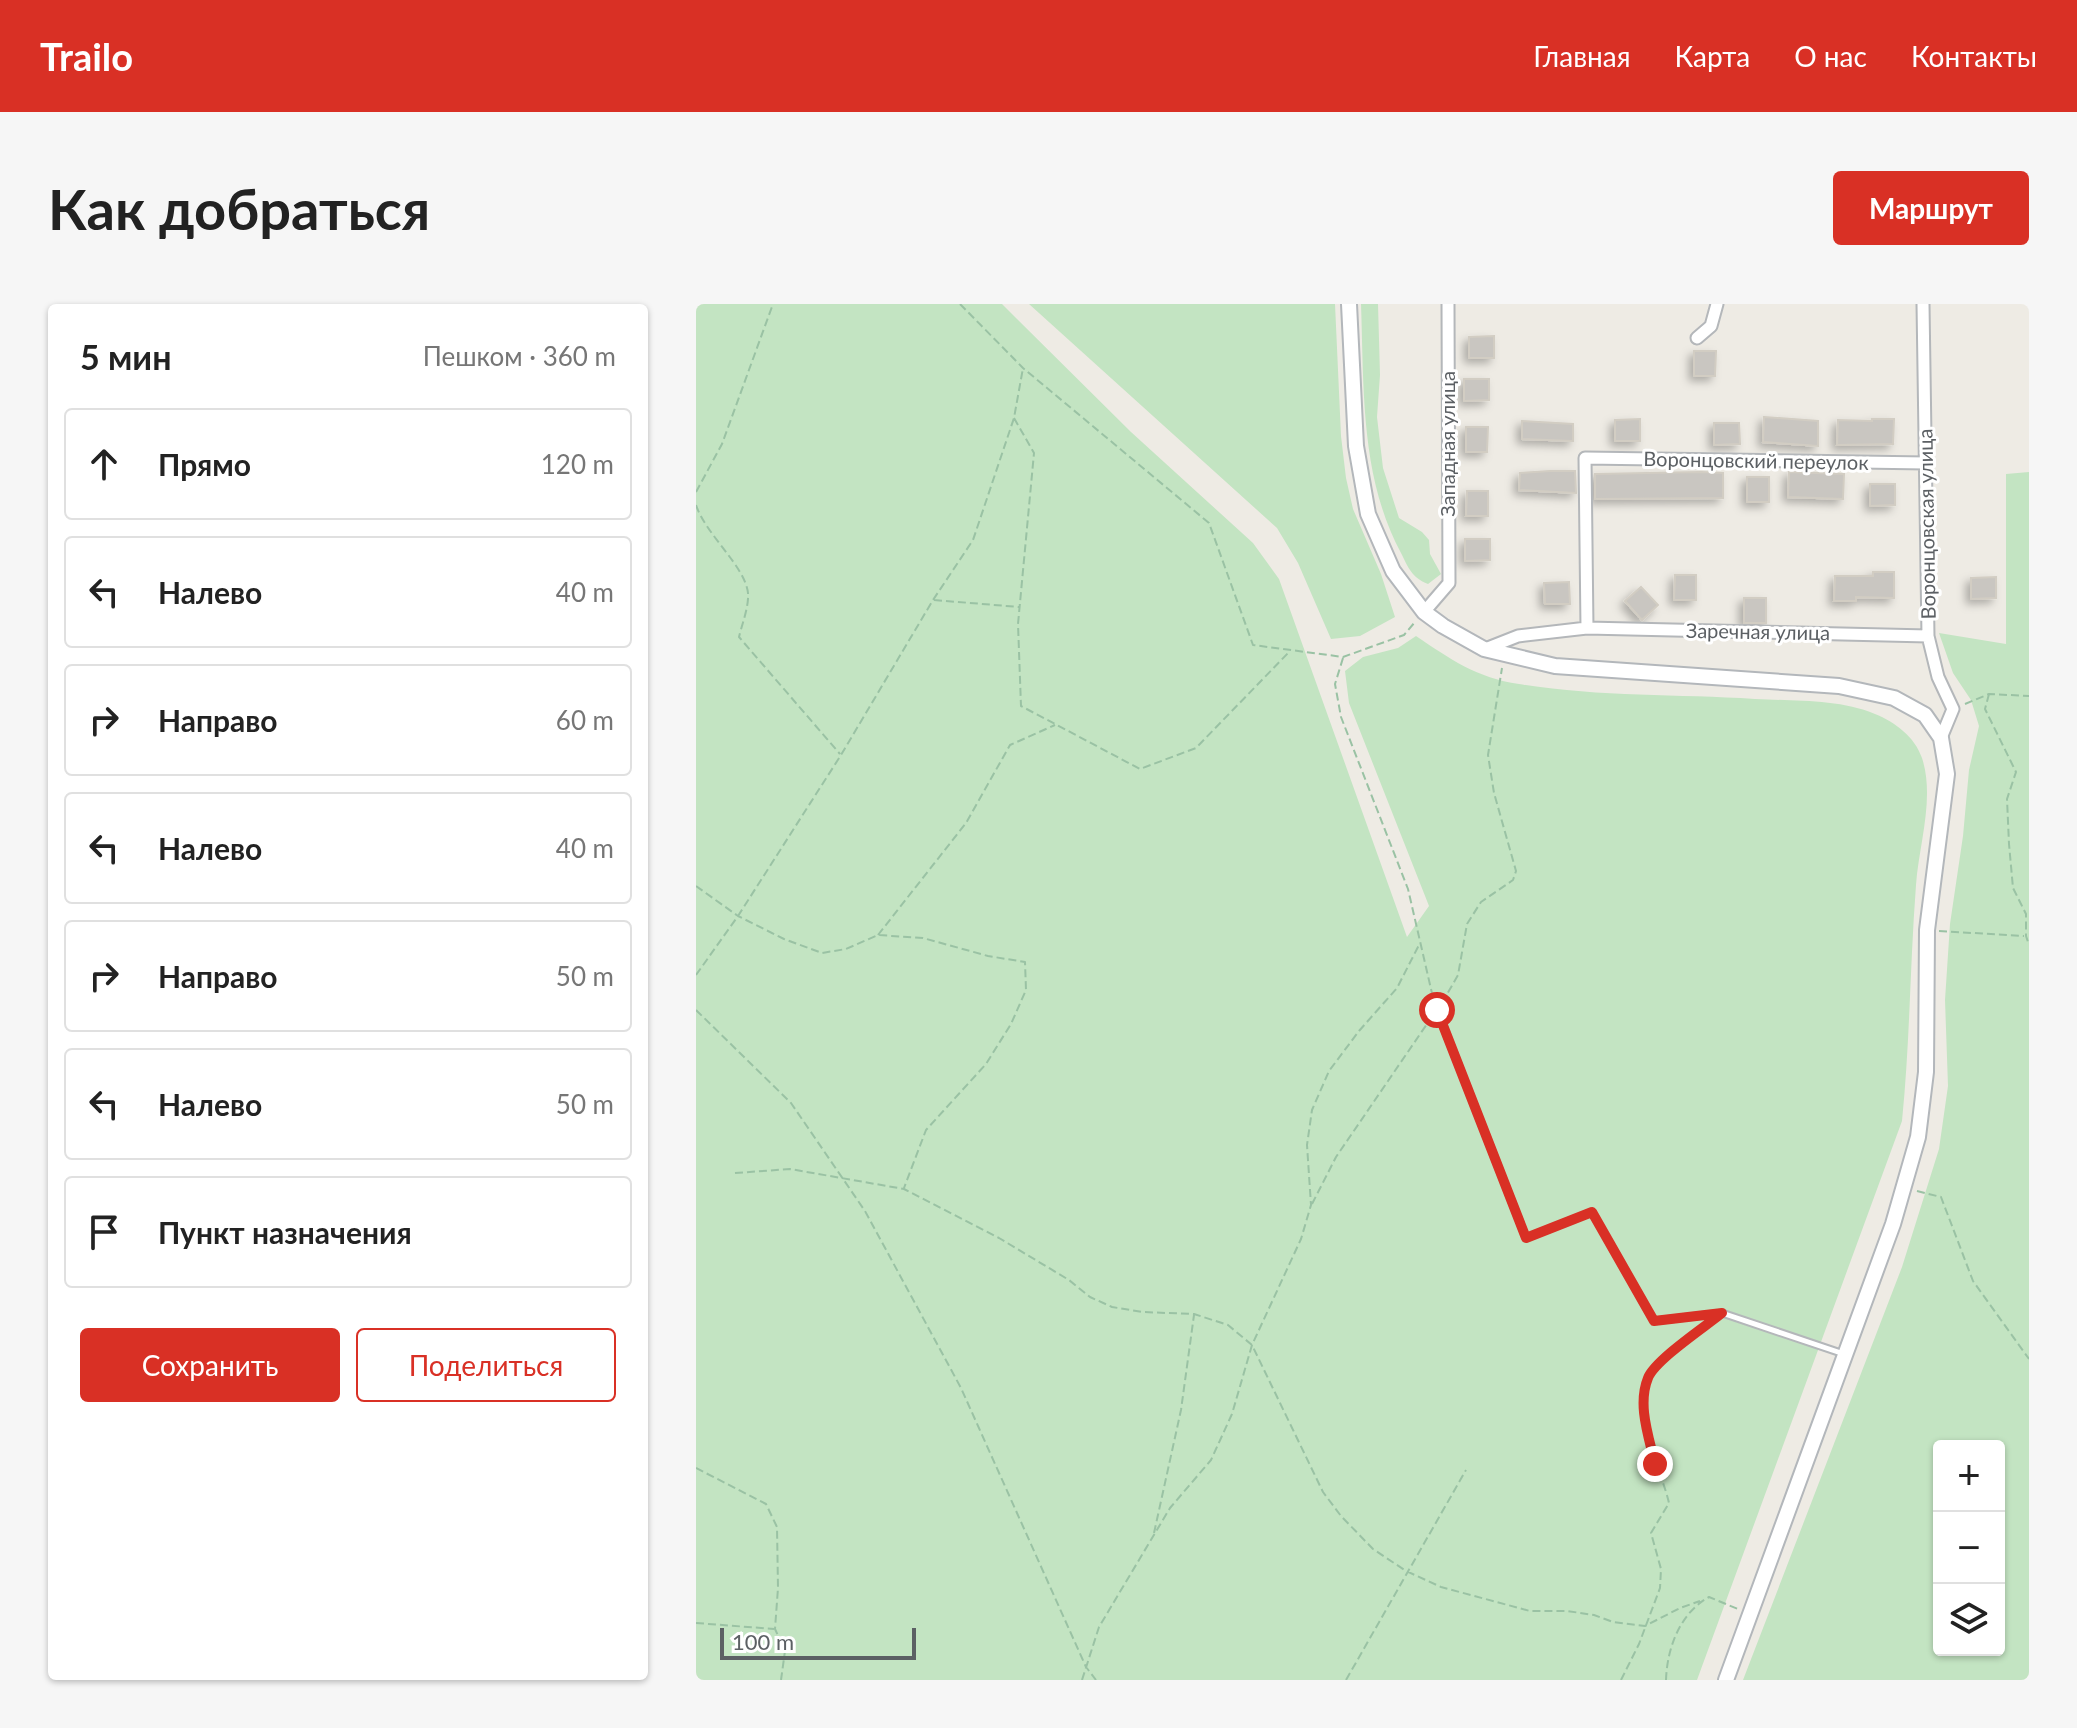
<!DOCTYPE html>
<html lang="ru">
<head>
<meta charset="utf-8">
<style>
	body { margin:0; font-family:Lato,sans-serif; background:#f6f6f6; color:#222 }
	.controls { position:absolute; right:24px; bottom:24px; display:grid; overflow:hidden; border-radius:8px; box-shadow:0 2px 6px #0004 }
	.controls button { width:72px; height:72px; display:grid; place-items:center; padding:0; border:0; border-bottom:2px solid #e0e0e0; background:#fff; color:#222; font:40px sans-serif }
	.scale { position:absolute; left:24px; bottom:20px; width:196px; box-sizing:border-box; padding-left:8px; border:4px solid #5c6064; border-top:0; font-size:22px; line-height:28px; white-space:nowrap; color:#5c6064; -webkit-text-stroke:6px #fff; paint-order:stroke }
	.stop { position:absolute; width:24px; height:24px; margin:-18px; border:6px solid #d93025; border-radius:50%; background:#fff }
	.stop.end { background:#d93025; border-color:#fff; box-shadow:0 2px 8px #0008 }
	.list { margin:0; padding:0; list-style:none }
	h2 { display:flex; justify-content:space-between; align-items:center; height:104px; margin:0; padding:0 32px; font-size:34px }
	h2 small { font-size:26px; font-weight:400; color:#767676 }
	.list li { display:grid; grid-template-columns:52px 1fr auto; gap:24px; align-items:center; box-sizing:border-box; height:112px; margin:0 16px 16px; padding:0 16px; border:2px solid #e0e0e0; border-radius:8px }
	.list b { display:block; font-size:30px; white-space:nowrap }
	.list em { font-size:26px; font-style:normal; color:#767676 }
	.actions { display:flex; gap:16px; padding:24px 32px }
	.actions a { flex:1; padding:18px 0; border:2px solid #d93025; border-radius:8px; text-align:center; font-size:28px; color:#d93025 }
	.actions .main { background:#d93025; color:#fff }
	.icon { flex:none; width:44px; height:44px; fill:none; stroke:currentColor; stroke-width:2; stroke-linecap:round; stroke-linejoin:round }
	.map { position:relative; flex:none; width:1333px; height:1376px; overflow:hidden; border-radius:8px }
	header { display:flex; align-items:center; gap:48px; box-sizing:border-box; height:112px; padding:0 40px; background:#d93025; color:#fff }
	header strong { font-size:38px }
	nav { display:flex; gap:44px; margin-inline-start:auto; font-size:28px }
	.intro { display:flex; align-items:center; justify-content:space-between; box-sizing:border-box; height:192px; padding:0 48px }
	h1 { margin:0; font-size:56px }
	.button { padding:20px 36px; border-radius:8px; background:#d93025; color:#fff; font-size:28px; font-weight:700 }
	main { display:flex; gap:48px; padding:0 48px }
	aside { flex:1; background:#fff; border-radius:8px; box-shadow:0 2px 6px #0004 }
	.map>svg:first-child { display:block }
	.green { fill:#c3e4c2; fill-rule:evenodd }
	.building { fill:#c9c6c1; stroke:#d2cdc3; stroke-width:2; filter:url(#shadow) }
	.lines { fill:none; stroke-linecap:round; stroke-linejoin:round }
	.lane-casing { stroke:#b4b7ba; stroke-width:9 }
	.street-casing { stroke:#b4b7ba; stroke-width:15 }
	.secondary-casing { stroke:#b3b7bb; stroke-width:18 }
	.path { stroke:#9ac2a4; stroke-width:2; stroke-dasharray:8 4; stroke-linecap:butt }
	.lane { stroke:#fff; stroke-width:5 }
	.street { stroke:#fff; stroke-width:11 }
	.secondary { stroke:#fff; stroke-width:14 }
	.route { stroke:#d93025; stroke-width:10 }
	.labels { text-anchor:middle; stroke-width:6; stroke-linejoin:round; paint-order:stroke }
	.street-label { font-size:20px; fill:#5c6064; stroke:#fff }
</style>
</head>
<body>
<header>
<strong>Trailo</strong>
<nav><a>Главная</a><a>Карта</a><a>О нас</a><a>Контакты</a></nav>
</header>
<div class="intro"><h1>Как добраться</h1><a class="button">Маршрут</a></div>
<main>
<aside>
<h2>5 мин<small>Пешком · 360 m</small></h2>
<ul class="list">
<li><svg class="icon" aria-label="ahead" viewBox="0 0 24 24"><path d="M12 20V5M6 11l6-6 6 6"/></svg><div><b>Прямо</b></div><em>120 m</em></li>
<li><svg class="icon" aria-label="left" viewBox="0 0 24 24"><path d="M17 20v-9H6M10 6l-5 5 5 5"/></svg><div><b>Налево</b></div><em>40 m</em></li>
<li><svg class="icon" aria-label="right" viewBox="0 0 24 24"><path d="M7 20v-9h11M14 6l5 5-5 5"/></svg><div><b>Направо</b></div><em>60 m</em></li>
<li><svg class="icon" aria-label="left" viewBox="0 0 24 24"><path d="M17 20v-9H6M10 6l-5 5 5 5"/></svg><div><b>Налево</b></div><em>40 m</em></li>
<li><svg class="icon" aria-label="right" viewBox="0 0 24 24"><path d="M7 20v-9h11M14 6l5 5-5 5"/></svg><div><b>Направо</b></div><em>50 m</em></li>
<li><svg class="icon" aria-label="left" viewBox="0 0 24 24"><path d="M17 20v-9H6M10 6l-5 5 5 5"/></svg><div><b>Налево</b></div><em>50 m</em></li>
<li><svg class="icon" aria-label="arrive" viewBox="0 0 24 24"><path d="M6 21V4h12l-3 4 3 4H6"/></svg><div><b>Пункт назначения</b></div></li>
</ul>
<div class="actions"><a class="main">Сохранить</a><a>Поделиться</a></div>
</aside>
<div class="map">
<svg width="1333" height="1376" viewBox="0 0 1333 1376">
	<defs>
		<filter id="shadow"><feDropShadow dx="-4.5" dy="4.5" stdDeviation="4" flood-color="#0004"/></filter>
	</defs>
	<rect width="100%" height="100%" fill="#eeebe4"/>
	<!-- green -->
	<path class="green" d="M0 0H306L435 128 557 239 583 275 711 633 733 602 653 399 649 367 667 353 702 344 720 332C754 355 781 374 823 380 900 393 981 390 1059 395 1098 397 1143 395 1179 410 1199 418 1219 433 1226 454 1239 494 1223 540 1220 581 1214 660 1214 738 1206 817L1001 1376H0Z
		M333 0H639L645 132 650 174 657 205 685 270 699 313 664 332 635 335 602 259 581 224Z
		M665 0H682L684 71 681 113 687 164 703 214 726 228 733 236 734 250 745 270 732 280C716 274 712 263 705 249 664 173 668 83 665 0Z
		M1333 168V1376H1047L1206 963 1243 845 1252 782 1249 696 1254 620 1267 532 1273 466 1283 422 1275 396 1257 369 1243 329 1310 340V170ZM1243 1142H1303V1346H1243Z"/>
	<!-- building -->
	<path class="building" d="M798 32V54H773V33Z
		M998 47H1020L1019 72H998Z
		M768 75H793V96L768 97Z
		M1068 113 1122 117V142L1067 138Z
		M944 115V137H919V116Z
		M1176 115H1198L1197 140 1141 141 1142 116 1176 117Z
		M826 117 877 120V137L826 135Z
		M1018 119H1043L1044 140 1018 141Z
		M770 123H792L791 148H770Z
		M854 167H879L880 189 823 186 824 169Z
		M1005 168 1027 169V194L899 195V170Z
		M1093 168 1148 170 1147 195 1092 193Z
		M1051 173H1073V198H1051Z
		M1174 180H1199V201L1174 202Z
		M771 187H792V212H770Z
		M769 235H794V256L769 257Z
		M1177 268H1198V294L1160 293V297H1138L1139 272H1177Z
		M979 271H1000V296H978Z
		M1300 273V294L1275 295V274Z
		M873 278 874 300H849L848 279Z
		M945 283 962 301 946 316 929 297Z
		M1048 294H1070V319H1048Z"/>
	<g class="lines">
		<!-- lane casing -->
		<g class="lane-casing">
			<path id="lane" d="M741 706 830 934 896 908 958 1017 1026 1009 1148 1050"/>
		</g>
		<!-- street casing -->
		<g class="street-casing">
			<path id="street" d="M1227 0 1232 332 1242 373 1257 405 1245 434
				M1001 34 1015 22 1021 0
				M728 308 753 279 752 0
				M891 324 1232 332
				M789 345 822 332 891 324 889 154 1230 159"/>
		</g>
		<!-- secondary casing -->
		<g class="secondary-casing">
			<path id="secondary" d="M653 0 660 142 672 210 697 267 728 308 747 322 788 345 859 362 1143 382 1198 394 1229 411 1245 434 1251 470 1231 626 1230 768 1222 833 1197 920 1030 1376"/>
		</g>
		<!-- path -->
		<path class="path" d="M264 0 327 64 513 219 557 341 647 353 708 331 719 318
			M318 114 338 149 322 320 325 402 444 465 500 444 593 348
			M0 188 26 140 77 0
			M0 201C10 231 49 262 52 289 53 303 46 320 43 333L144 450
			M238 296 323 303
			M647 354 639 380 645 413 712 585 738 698
			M1293 390 1289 405 1320 468 1311 495 1313 540 1317 584 1330 610V632L1333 641
			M1269 400 1293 390 1333 392
			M0 582 42 612 88 635 126 649 150 645 182 631 227 634 292 652 329 658 330 686 315 720 290 760 230 826 208 884
			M1243 627 1328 632
			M182 631 270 519 314 441 359 421
			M0 671 42 612 145 451 237 296 277 236 318 114 327 64
			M746 699 762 671 771 620 785 598 817 576 820 567 798 489 792 451 806 364
			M0 706 95 799 169 907 265 1084 390 1363 400 1376
			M39 869 94 865 208 885 303 934 373 976 394 993 416 1003 446 1008 498 1010 532 1021 556 1041 627 1188 645 1212 677 1245 710 1267 745 1283 834 1307H871L898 1311 917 1318 949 1322 984 1304 1004 1297
			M1221 887 1245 893 1277 977 1333 1055
			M616 900 640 853 733 717
			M0 1164 70 1200 81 1223 82 1284 79 1325 89 1347 85 1376
			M458 1229 485 1106 498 1011
			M0 1319 78 1325
			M386 1376 403 1323 474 1204 515 1156 536 1110 556 1041 605 935 615 901 611 841 616 806 633 767 663 727 701 684 724 639
			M650 1376 770 1166
			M925 1376 943 1340 964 1284 965 1265 955 1229 973 1199C965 1164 934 1110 952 1073 960 1055 996 1033 1012 1020
			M970 1376C971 1344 984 1309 1013 1293L1042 1305"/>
		<!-- lane -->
		<use href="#lane" class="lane"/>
		<!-- street -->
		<use href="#street" class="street"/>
		<!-- secondary -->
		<use href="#secondary" class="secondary"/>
	</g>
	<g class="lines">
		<!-- route -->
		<path class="route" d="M741 706 830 934 896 908 958 1017 1026 1009C1009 1023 959 1056 952 1074 941 1101 953 1133 959 1160"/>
	</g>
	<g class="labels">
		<!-- street labels -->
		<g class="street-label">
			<text transform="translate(752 140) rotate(-90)" y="7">Западная улица</text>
			<text transform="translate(1060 157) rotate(1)" y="7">Воронцовский переулок</text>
			<text transform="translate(1231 220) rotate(-91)" y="7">Воронцовская улица</text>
			<text transform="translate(1062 328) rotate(1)" y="7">Заречная улица</text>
		</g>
	</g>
</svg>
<div class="controls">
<button>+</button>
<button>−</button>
<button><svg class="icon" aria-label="layers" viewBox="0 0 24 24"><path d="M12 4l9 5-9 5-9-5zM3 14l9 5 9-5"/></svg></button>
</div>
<div class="scale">100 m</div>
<div class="stop" style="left:741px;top:706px"></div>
<div class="stop end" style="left:959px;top:1160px"></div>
</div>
</main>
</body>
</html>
